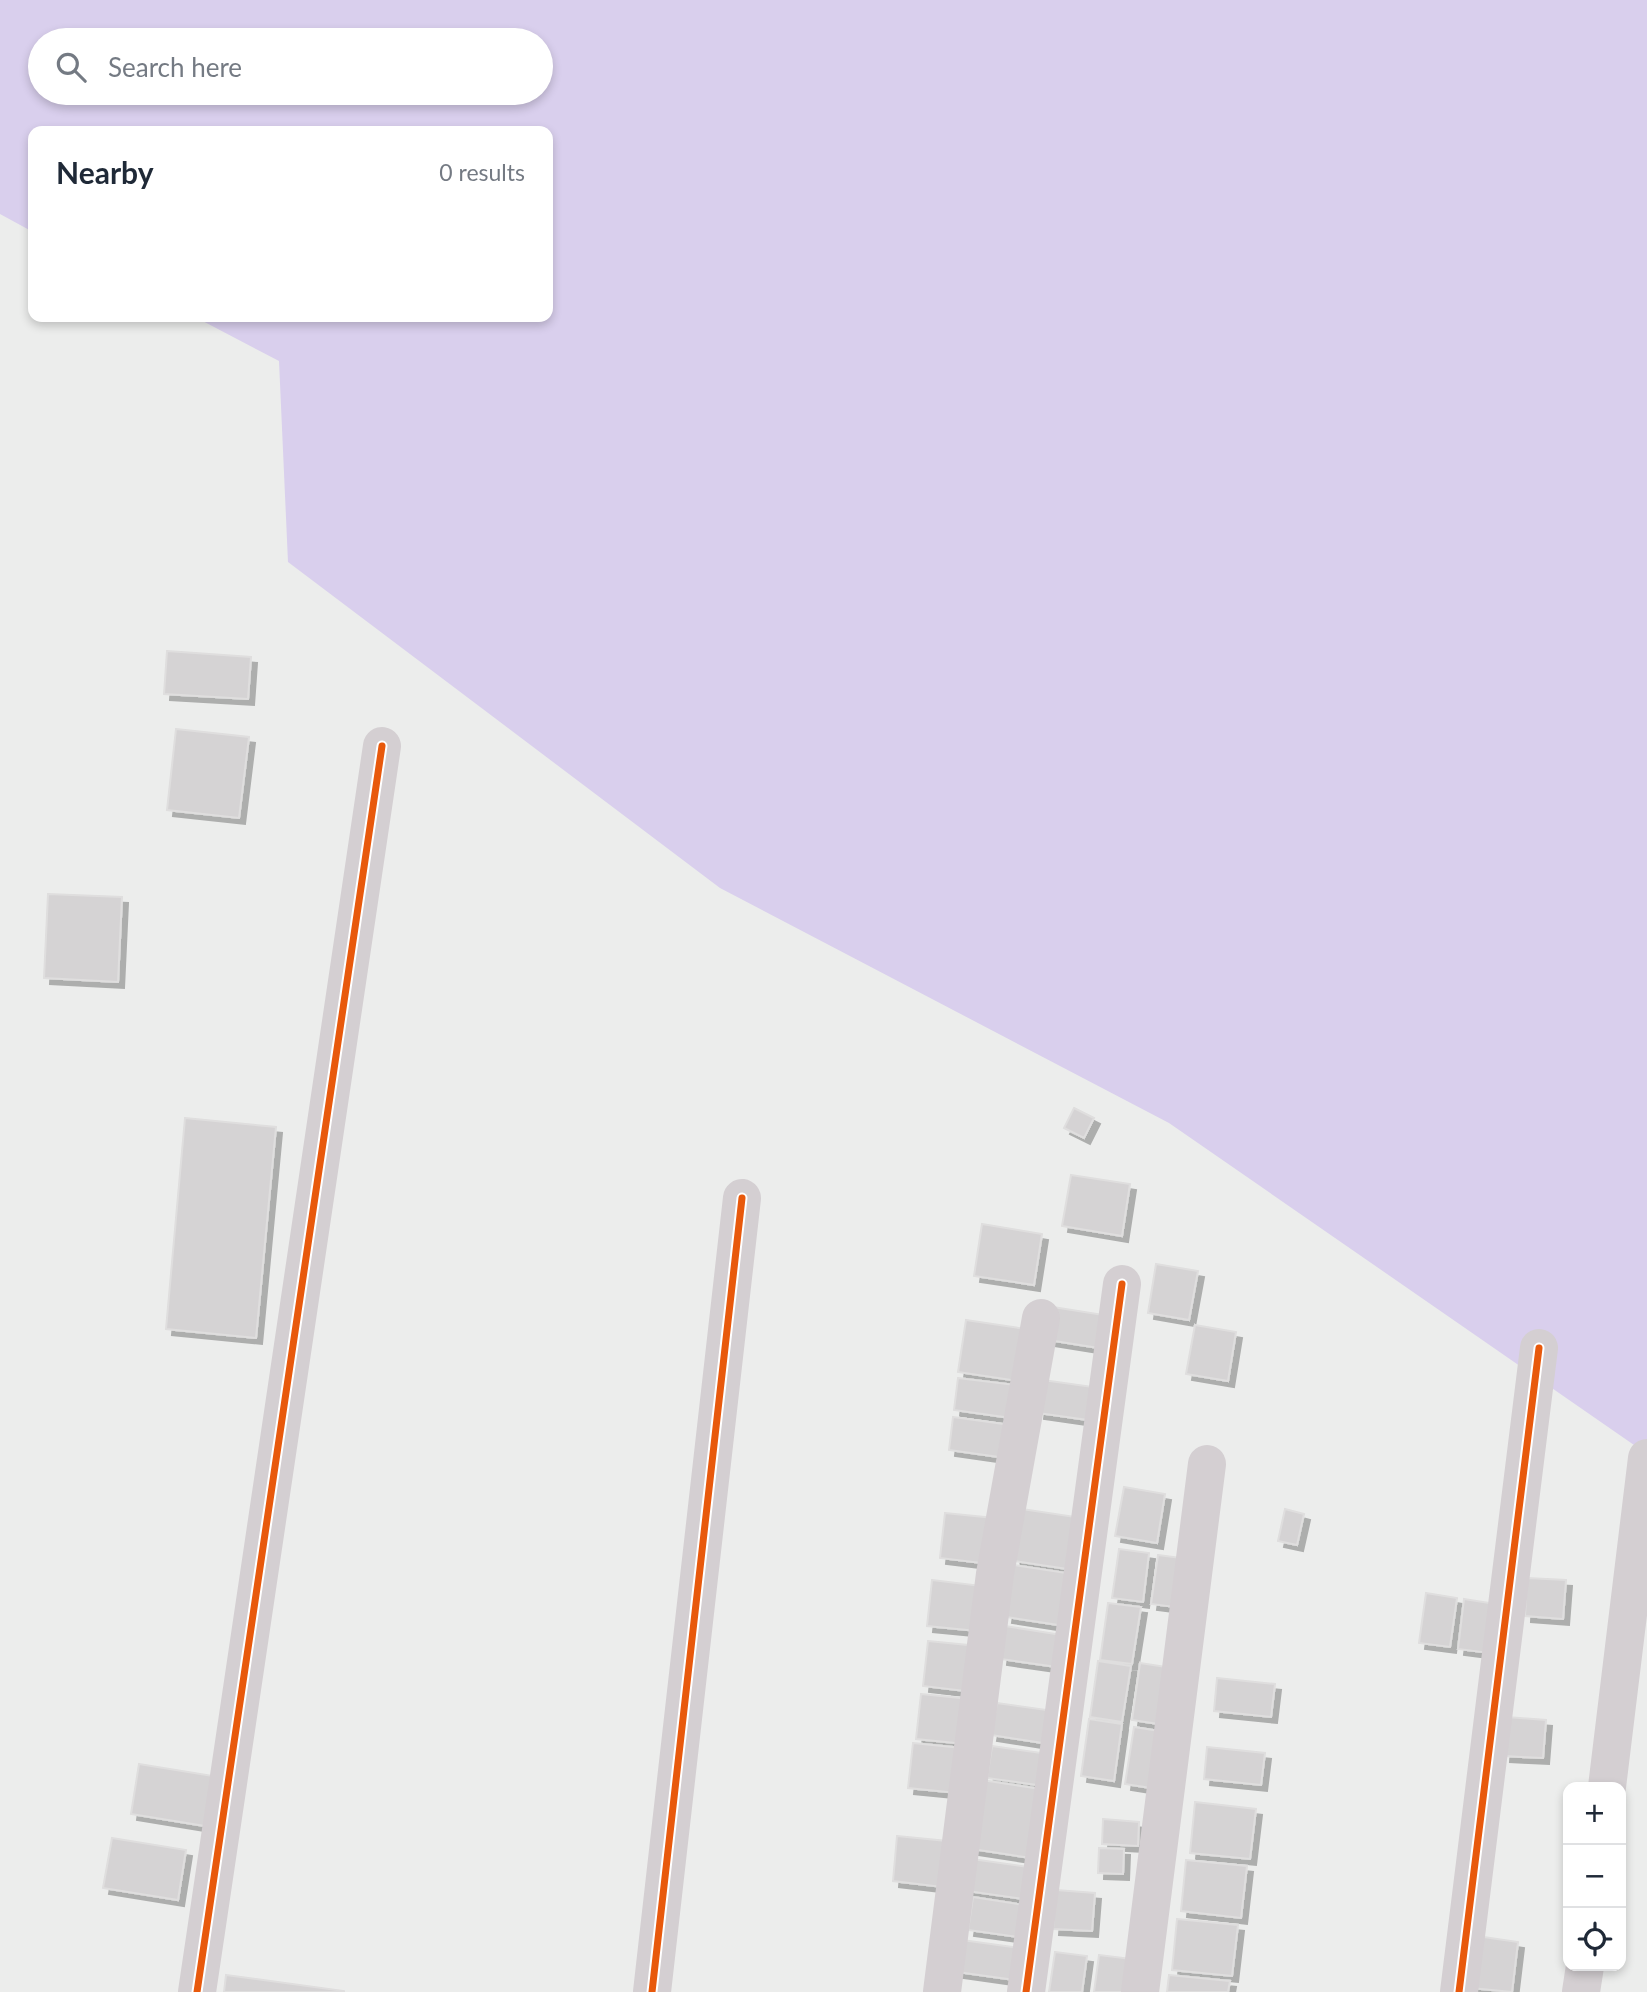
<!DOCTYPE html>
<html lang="en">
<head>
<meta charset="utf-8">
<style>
	body { margin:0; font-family:Lato,sans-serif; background:#f6f6f7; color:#1f2937 }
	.controls { position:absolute; right:21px; bottom:21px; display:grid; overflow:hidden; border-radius:14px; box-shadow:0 4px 10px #0003 }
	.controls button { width:63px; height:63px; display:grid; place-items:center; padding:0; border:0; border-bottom:2px solid #e0e1e3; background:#fff; color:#1f2937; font:35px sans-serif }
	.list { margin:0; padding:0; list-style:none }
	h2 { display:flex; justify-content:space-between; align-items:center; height:91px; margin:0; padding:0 28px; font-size:30px }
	h2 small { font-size:23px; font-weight:400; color:#747a83 }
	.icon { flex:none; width:38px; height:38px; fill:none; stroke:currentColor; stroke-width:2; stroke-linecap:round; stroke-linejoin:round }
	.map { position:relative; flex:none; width:1647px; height:1992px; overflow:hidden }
	.search { position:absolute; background:#fff; box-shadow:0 4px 10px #0003; left:28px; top:28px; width:525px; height:77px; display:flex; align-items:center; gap:18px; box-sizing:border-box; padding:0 24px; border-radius:38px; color:#747a83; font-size:26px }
	.panel { position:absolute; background:#fff; box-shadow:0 4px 10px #0003; left:28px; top:126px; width:525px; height:196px; border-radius:14px }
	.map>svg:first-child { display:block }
	.green { fill:#d9cfed; fill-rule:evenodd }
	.building { fill:#d5d3d4; stroke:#dfdede; stroke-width:2; filter:url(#shadow) }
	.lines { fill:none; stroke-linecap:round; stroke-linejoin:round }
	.street { stroke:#d4cfd2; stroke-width:38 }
	.cycleway-casing { stroke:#fff; stroke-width:11 }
	.cycleway { stroke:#e8590c; stroke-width:7 }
</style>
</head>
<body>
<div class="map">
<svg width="1647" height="1992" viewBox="0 0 1647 1992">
	<defs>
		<filter id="shadow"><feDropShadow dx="6" dy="6" stdDeviation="0" flood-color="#0004"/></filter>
	</defs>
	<rect width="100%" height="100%" fill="#ecedec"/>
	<!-- green -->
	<path class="green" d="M0 0H1647V1454L1169 1123 720 888 288 562 279 361 195 317H548V131H33V232L0 214ZM40 40H541V93H40Z"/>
	<!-- building -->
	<path class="building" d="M167 651 251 657 248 699 164 694Z
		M176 729 249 737 239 818 167 810Z
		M48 894 122 897 118 982 44 978Z
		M1074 1108 1094 1118 1084 1138 1064 1128Z
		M185 1118 276 1127 256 1338 166 1329Z
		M1071 1175 1130 1184 1122 1236 1062 1226Z
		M982 1224 1042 1234 1034 1285 974 1276Z
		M1156 1264 1198 1271 1189 1320 1148 1313Z
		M1053 1307 1110 1316 1105 1349 1048 1340Z
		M966 1320 1026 1329 1018 1381 958 1372Z
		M1195 1325 1236 1332 1228 1381 1186 1374Z
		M958 1378 1016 1385 1011 1418 954 1410Z
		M1043 1380 1100 1388 1095 1421 1038 1413Z
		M953 1417 1011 1425 1006 1458 949 1450Z
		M1124 1487 1165 1494 1157 1543 1115 1536Z
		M1022 1509 1082 1518 1074 1570 1014 1561Z
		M1285 1509 1304 1514 1297 1545 1278 1541Z
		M945 1513 994 1518 989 1564 940 1558Z
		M1119 1549 1149 1553 1143 1602 1112 1598Z
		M1158 1555 1189 1559 1182 1608 1151 1604Z
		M1014 1565 1073 1574 1065 1626 1006 1617Z
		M1527 1578 1566 1580 1563 1619 1525 1616Z
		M932 1580 982 1586 977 1631 927 1626Z
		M1426 1593 1457 1598 1450 1647 1419 1643Z
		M1464 1599 1496 1604 1489 1653 1458 1649Z
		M1108 1603 1141 1607 1132 1664 1100 1660Z
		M1005 1626 1062 1635 1057 1667 1001 1659Z
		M928 1641 978 1646 973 1692 923 1686Z
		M1098 1661 1131 1666 1122 1722 1090 1717Z
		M1140 1663 1173 1668 1165 1725 1132 1720Z
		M1217 1678 1275 1684 1271 1717 1214 1711Z
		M921 1694 970 1699 965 1744 916 1739Z
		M997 1703 1054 1711 1049 1744 991 1735Z
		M1507 1717 1546 1720 1543 1758 1504 1756Z
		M1089 1719 1122 1724 1114 1781 1081 1776Z
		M1134 1727 1166 1732 1157 1789 1125 1784Z
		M913 1743 962 1748 957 1793 908 1788Z
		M992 1746 1049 1754 1044 1786 987 1778Z
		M1207 1747 1265 1753 1261 1785 1204 1779Z
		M139 1764 213 1776 205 1826 131 1814Z
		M982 1780 1041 1789 1031 1858 972 1849Z
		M1195 1802 1256 1809 1250 1859 1190 1853Z
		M1103 1819 1139 1822 1138 1846 1102 1844Z
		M897 1836 947 1841 942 1887 893 1881Z
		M112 1838 186 1850 178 1900 103 1888Z
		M1099 1848 1124 1849 1123 1874 1098 1873Z
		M972 1859 1029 1867 1024 1899 967 1891Z
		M1186 1860 1247 1866 1241 1918 1181 1911Z
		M1056 1890 1095 1893 1092 1931 1053 1929Z
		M973 1897 1030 1906 1025 1938 968 1930Z
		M1177 1919 1238 1925 1232 1976 1172 1970Z
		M1477 1936 1518 1942 1512 1992 1471 1988Z
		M962 1940 1019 1948 1015 1980 957 1972Z
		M1055 1952 1087 1956 1082 1992H1049Z
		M1099 1955 1132 1959 1128 1992H1094Z
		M226 1975 344 1991V1992H224Z
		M1169 1975 1230 1981 1228 1992H1167Z"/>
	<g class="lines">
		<!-- street -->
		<path class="street" d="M1607 1787 1647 1458
			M197 1992 382 746
			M652 1992 742 1198
			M942 1992 995 1574 1041 1318
			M1026 1992 1122 1284
			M1140 1992 1207 1464
			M1459 1992 1539 1348
			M1581 1992 1585 1966"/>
		<!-- cycleway casing -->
		<g class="cycleway-casing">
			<path id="cycleway" d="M197 1992 382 746
				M652 1992 742 1198
				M1026 1992 1122 1284
				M1459 1992 1539 1348"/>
		</g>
		<!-- cycleway -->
		<use href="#cycleway" class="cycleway"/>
	</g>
</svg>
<div class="controls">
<button>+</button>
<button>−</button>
<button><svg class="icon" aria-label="locate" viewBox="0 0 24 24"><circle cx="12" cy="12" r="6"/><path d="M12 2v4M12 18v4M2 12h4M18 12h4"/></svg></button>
</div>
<div class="search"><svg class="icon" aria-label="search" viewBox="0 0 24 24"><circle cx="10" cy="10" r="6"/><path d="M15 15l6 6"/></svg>Search here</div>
<section class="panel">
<h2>Nearby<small>0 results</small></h2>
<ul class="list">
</ul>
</section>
</div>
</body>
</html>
